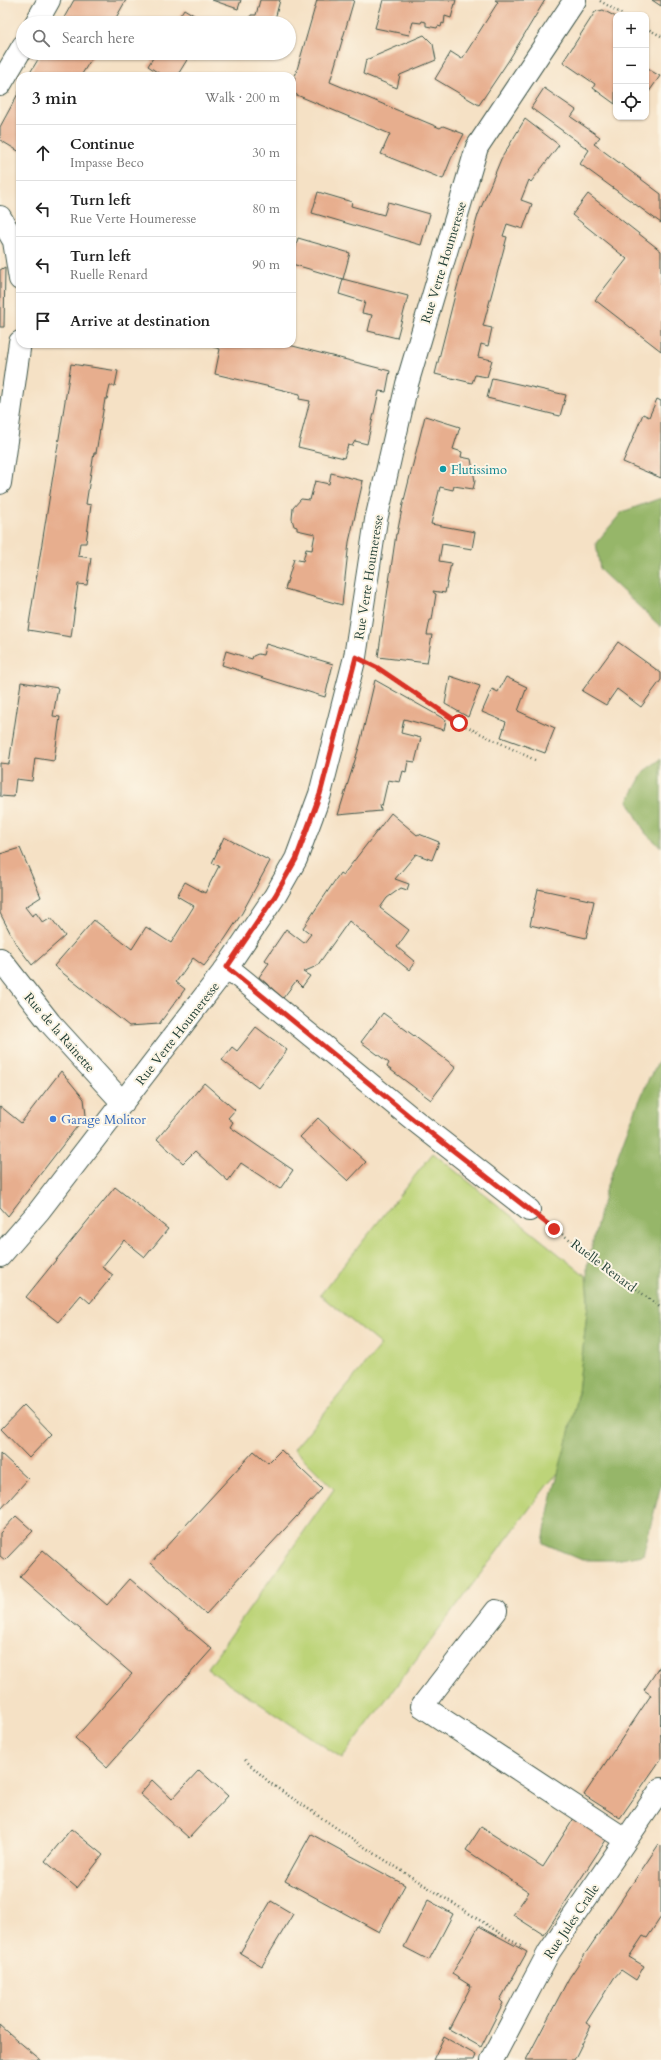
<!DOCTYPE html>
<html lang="en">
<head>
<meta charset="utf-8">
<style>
	body { margin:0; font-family:Cardo,serif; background:#f2f2f2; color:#222 }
	.controls { position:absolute; right:12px; top:12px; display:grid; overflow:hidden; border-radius:8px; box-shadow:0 1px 3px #0004 }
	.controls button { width:36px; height:36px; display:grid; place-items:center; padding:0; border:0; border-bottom:1px solid #e0e0e0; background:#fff; color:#222; font:20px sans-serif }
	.stop { position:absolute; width:12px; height:12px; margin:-9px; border:3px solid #d93025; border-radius:50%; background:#fff }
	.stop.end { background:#d93025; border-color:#fff; box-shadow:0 1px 4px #0008 }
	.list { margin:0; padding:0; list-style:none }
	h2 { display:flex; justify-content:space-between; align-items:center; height:52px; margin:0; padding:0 16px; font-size:17px }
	h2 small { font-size:13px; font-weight:400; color:#767676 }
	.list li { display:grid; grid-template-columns:26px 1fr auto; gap:12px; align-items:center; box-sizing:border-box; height:56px; padding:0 16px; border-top:1px solid #e0e0e0 }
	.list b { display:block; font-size:15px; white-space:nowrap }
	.list p { margin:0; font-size:13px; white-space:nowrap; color:#767676 }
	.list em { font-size:13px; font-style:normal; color:#767676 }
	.icon { flex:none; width:22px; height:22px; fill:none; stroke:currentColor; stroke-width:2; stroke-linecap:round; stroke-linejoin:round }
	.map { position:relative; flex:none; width:661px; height:2060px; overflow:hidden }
	.search { position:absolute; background:#fff; box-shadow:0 1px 3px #0004; left:16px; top:16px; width:280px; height:44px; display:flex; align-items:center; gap:10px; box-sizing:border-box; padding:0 14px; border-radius:22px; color:#767676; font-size:15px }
	.panel { position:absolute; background:#fff; box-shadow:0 1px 3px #0004; left:16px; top:72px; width:280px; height:276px; border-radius:12px }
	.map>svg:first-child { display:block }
	.green { fill:#bdd479; stroke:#6e8856 }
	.forest { fill:#96b669; stroke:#5a7a4e }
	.building { fill:#e7ae8e }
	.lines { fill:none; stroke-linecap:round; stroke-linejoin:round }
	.minor-casing { stroke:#3f564a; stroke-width:24 }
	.path { stroke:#3f564a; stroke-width:2.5; stroke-dasharray:1 3; stroke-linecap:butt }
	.minor { stroke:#fff; stroke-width:22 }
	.route { stroke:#d93025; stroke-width:5 }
	.culture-dot { fill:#0f9aa8; stroke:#fcf5e5; stroke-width:1.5 }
	.shop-dot { fill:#3f7fe0; stroke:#fcf5e5; stroke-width:1.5 }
	.labels { text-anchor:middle; stroke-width:4; stroke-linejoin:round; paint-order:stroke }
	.street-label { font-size:13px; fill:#1f3d34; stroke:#fcf5e5 }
	.culture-label { font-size:13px; fill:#0d838f; stroke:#fcf5e5; text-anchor:start }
	.shop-label { font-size:13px; fill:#366cbe; stroke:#fcf5e5; text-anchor:start }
</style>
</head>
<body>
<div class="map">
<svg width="661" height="2060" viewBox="0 0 661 2060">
	<rect width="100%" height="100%" fill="#fcf5e5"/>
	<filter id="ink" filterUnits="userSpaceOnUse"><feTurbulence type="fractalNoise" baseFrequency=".025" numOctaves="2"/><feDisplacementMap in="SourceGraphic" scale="8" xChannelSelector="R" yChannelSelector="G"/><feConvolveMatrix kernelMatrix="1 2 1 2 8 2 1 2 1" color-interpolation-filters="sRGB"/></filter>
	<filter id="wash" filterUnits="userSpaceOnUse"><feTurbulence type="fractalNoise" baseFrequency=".012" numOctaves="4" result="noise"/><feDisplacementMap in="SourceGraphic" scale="16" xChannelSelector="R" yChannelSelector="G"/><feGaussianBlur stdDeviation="0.9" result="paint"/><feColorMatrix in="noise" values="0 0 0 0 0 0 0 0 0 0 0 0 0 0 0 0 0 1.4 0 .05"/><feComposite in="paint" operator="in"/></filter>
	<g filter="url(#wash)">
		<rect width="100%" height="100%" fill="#f5e1c5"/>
		<!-- green -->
		<path class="green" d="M433 1153 586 1276 588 1304 577 1401 560 1471 548 1484 342 1758 207 1669 334 1489 294 1449 381 1345 320 1295Z"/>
		<!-- forest -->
		<path class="forest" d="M661 498V627L600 570 596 543 622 512Z
			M661 759V847L646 834 628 801 644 771Z
			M661 1058V1485L643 1555 615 1560H582L543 1543 549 1508 577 1401 588 1304 587 1266 605 1191 626 1133 649 1078Z"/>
		<g id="blocks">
			<!-- building -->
			<path class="building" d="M74 0H126L113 23H61Z
				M212 0H241L238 9Z
				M260 0H280L274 23H249L251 15H256Z
				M317 0H354L330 82 440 128 443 126 464 134 451 159 443 179 381 154 390 134 292 93V87Z
				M383 0H456L451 18 445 16 444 24 442 23 441 27 438 26 437 28 426 26V22L422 21 421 23 413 22 409 35 375 28Z
				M495 0H545L509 60 479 105 435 79 451 52 462 59 498 2Z
				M652 0H661V6Z
				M184 9 207 23H175Z
				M603 10 616 17 615 104 593 88 595 84 563 62 595 12Z
				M424 35 433 44 436 60 400 75 397 88 363 74 366 60Z
				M42 53H95L82 74 87 76H28Z
				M156 53H198L196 59 190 55 177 76H163L148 66Z
				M646 68 660 76 646 96Z
				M544 88 576 110 571 117 600 137 594 144 661 194V223L580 164 589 150 531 108Z
				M20 90V152L0 140V127Z
				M525 119 559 145 531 182 529 180 521 200 532 204 523 229 507 224 503 236 507 237 483 326 492 328 488 346 481 344 478 357 492 360 487 377 475 375 472 383 435 374 456 291 478 215 501 159Z
				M318 192 352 202 351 206 384 215 388 202 430 214 421 245 312 213Z
				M588 194 661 251V351L595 300 627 259 572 215Z
				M298 238 350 253 343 279 292 264Z
				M5 267 4 327H0V270Z
				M343 279 408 296 397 338 368 331 372 315 362 313 365 302 339 294Z
				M213 344H285L390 371 386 392 379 391 367 444 355 441 352 446 348 445 344 458 298 447 310 401 299 399 300 394 215 374 220 349 213 347Z
				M71 364 118 371 115 386H110L107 399H105L96 453H94L86 504 91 505 86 543H80L78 556 91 558 87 585 78 584 71 637 28 630Z
				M492 378 566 395 560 416 487 398Z
				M657 399 661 401V478L623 462 643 414 649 417Z
				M425 416 460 427 453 449 462 452 461 457 471 459 475 481 473 489 454 486 453 490 440 487 431 524 475 532 472 549 442 544 439 561 451 563 445 593 433 591 434 593 436 594 432 620H430L427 635H432L427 663 378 657 396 534H397L403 504Z
				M331 473 363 481 349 542 342 605 285 589 294 559 303 561 306 549 312 550 315 534 297 530V527L294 526 292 519 293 508 301 499 310 500 315 481 329 484Z
				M618 642 661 673V680L641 707 617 689 606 705 582 691Z
				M266 644 333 664 325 697 222 665 226 651 252 659 253 656 258 654 263 655Z
				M450 676 480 686 468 717 445 704Z
				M506 677 527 687 518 711 555 728 545 753 501 737 506 722 482 712 492 689 498 692Z
				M375 680 446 720 444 730 404 719 401 733 421 738 415 762 408 761 406 772 403 771 400 782 388 780 382 806 380 805 381 811 338 815 360 744Z
				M21 682 58 688 53 716 60 717 54 761 35 758 32 781 16 779 14 797 0 796V763L9 764Z
				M391 813 417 835 419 834 439 842 432 860 416 854 395 879 409 884 407 890 401 888 387 898 380 908 409 930 397 947 415 962 409 970 349 921 317 966 303 972 310 976 302 987 296 981 283 998 259 977 269 963 265 960 286 929 304 943 311 934 303 928 340 873 343 875Z
				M224 837 270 861 242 913 225 939 204 966 193 958 176 982 185 989 159 1024 129 1026 54 966 94 920 132 949 146 927 171 943 194 906 177 896 185 882 205 893 219 866 212 863Z
				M20 848 41 897 25 907 32 916 36 913 43 923 51 918 65 936 32 965 16 944 0 913V854Z
				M538 889 594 901 586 938 530 925Z
				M383 1013 456 1067 431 1100 387 1067 389 1063 361 1042Z
				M256 1027 287 1050 258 1088 222 1060 232 1047 237 1051Z
				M61 1071 84 1099 86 1115 8 1216 0 1207V1106L21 1123Z
				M204 1083 235 1110 228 1118 233 1122 230 1127 293 1170 280 1189 241 1163 228 1181 195 1151 183 1163 157 1139Z
				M318 1118 366 1162 348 1181 300 1137Z
				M115 1187 168 1229 145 1257 124 1240 102 1267 113 1275 90 1303 81 1295 58 1322 26 1297Z
				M24 1405 52 1434 29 1458 1 1429Z
				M281 1450 322 1489 206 1614 151 1563 254 1451 268 1463Z
				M0 1453 28 1479 1 1509 0 1508Z
				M16 1516 33 1531 5 1560 0 1556V1533Z
				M43 1550 107 1605 130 1579 212 1649 107 1767 75 1738 132 1674 20 1577Z
				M660 1666 661 1759 620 1818 584 1795 651 1695 644 1690Z
				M199 1770 228 1796 189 1838 140 1794 152 1780 172 1799Z
				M576 1815 608 1837 544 1935 513 1915 529 1892 466 1850 481 1827 543 1867Z
				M71 1829 103 1855 77 1888 45 1861Z
				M311 1834 405 1885 379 1932 285 1881Z
				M659 1844 661 1846V1917L647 1938 643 1936 629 1957 644 1966 636 1980 621 1970 614 1978 586 2023 591 2026 574 2060H526L569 1978Z
				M428 1900 453 1914 429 1960 404 1947Z
				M271 1901 293 1914 262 1966 240 1953Z
				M479 1926 527 1952 500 2000 503 2003 481 2047 449 2029 471 1986 452 1974Z
				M0 2025 17 2040 41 2060H0Z
				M444 2037 476 2055 474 2060H433Z"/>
		</g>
	</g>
	<g filter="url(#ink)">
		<use href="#blocks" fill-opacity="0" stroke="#3f564a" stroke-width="1"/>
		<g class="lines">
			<!-- minor casing -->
			<g class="minor-casing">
				<path id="minor" d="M36 23 49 0
					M0 85 23 46
					M0 217 14 241 20 279
					M0 483 20 342
					M0 959 50 1023 123 1103
					M227 967 414 1120 529 1210
					M0 1256 39 1211 227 967 275 896 296 859 320 794 355 657 376 520 407 384 477 147 575 0
					M496 1611 422 1706 626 1840
					M492 2060 549 1952 661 1789"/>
			</g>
			<!-- path -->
			<path class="path" d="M600 1 624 15
				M646 28 661 36
				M379 669 459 723 537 761
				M549 1225 592 1255 661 1308
				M245 1760 270 1783 366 1848 522 1947"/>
			<!-- minor -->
			<use href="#minor" class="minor"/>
		</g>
	</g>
	<g class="lines" filter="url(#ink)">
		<!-- route -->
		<path class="route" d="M459 723 378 668 356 657 320 794 296 859 275 896 227 967 414 1120 554 1229"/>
	</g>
	<!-- markers -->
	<circle class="culture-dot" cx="443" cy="469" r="4"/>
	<circle class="shop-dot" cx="53" cy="1119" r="4"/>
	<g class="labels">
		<!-- street labels -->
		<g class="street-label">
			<text transform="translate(443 262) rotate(-73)" y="5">Rue Verte Houmeresse</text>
			<text transform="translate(368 577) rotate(-81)" y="5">Rue Verte Houmeresse</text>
			<text transform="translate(60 1032) rotate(49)" y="5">Rue de la Rainette</text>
			<text transform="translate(177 1033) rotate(-52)" y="5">Rue Verte Houmeresse</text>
			<text transform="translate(604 1265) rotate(37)" y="5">Ruelle Renard</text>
			<text transform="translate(571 1921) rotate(-56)" y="5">Rue Jules Cralle</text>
		</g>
		<!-- culture labels -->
		<g class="culture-label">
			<text x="451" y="474">Flutissimo</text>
		</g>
		<!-- shop labels -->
		<g class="shop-label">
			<text x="61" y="1124">Garage Molitor</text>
		</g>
	</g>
</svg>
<div class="controls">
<button>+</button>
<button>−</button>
<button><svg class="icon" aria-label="locate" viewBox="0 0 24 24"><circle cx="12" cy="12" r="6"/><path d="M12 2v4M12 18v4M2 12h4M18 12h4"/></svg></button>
</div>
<div class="stop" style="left:459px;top:723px"></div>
<div class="stop end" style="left:554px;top:1229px"></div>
<div class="search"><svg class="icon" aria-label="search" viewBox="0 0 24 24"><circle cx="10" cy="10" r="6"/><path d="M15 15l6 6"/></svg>Search here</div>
<section class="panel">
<h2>3 min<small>Walk · 200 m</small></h2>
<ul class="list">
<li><svg class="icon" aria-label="ahead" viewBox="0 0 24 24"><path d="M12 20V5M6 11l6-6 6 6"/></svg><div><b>Continue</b><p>Impasse Beco</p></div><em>30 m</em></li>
<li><svg class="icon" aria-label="left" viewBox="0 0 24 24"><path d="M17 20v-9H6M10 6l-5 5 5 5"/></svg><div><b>Turn left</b><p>Rue Verte Houmeresse</p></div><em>80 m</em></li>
<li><svg class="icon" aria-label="left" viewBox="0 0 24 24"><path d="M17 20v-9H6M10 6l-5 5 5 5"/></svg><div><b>Turn left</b><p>Ruelle Renard</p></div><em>90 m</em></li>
<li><svg class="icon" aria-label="arrive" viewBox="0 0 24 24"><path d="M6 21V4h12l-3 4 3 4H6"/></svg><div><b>Arrive at destination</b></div></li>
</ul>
</section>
</div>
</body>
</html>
